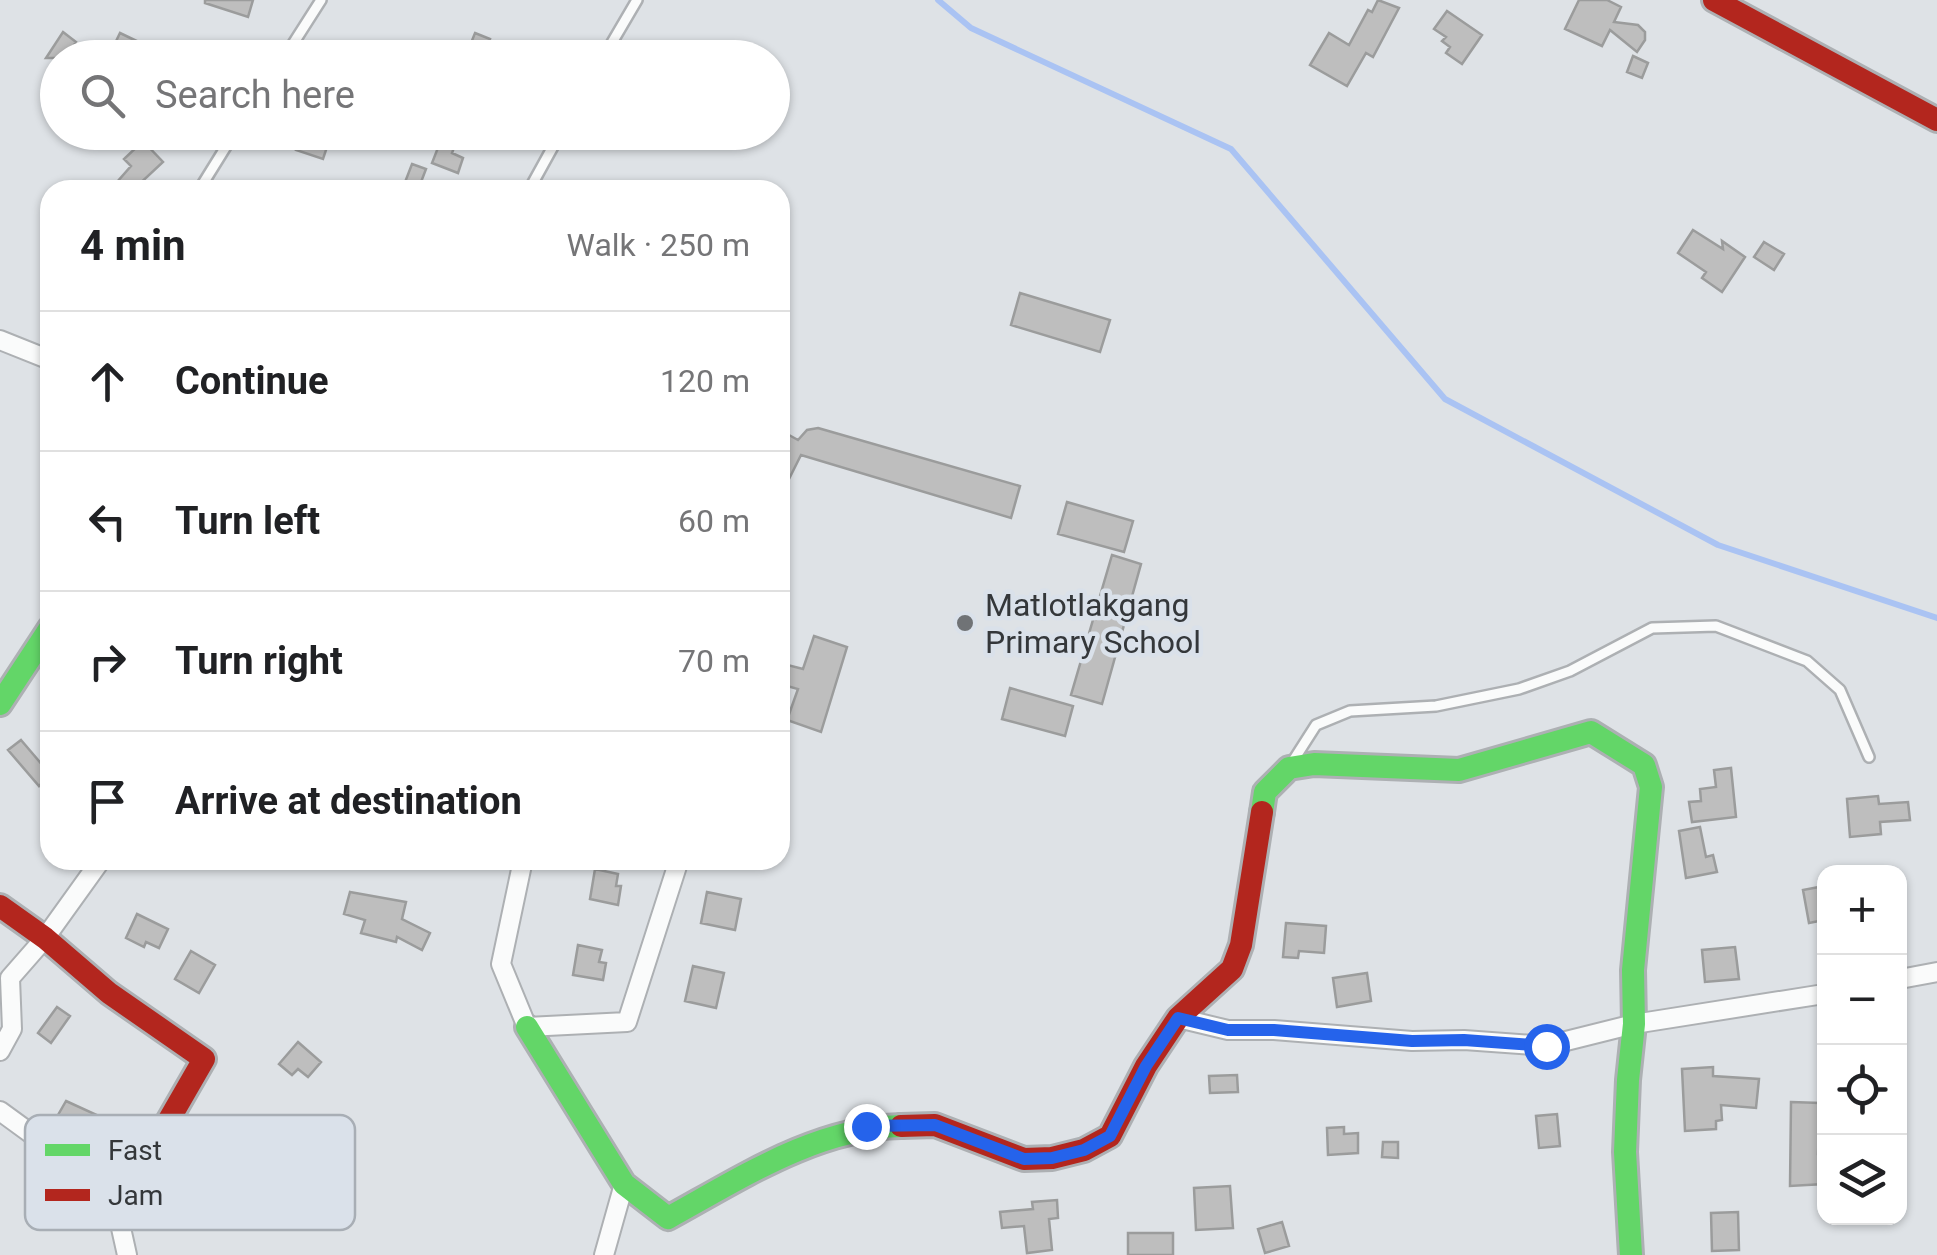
<!DOCTYPE html>
<html lang="en">
<head>
<meta charset="utf-8">
<style>
	body { margin:0; font-family:Roboto,sans-serif; background:#f2f2f2; color:#202124 }
	.controls { position:absolute; right:30px; bottom:30px; display:grid; overflow:hidden; border-radius:20px; box-shadow:0 2px 8px #0004 }
	.controls button { width:90px; height:90px; display:grid; place-items:center; padding:0; border:0; border-bottom:2px solid #e0e0e0; background:#fff; color:#202124; font:50px sans-serif }
	.stop { position:absolute; width:30px; height:30px; margin:-22px; border:8px solid #2563eb; border-radius:50%; background:#fff }
	.stop.end { background:#2563eb; border-color:#fff; box-shadow:0 2px 10px #0008 }
	.list { margin:0; padding:0; list-style:none }
	h2 { display:flex; justify-content:space-between; align-items:center; height:130px; margin:0; padding:0 40px; font-size:42px }
	h2 small { font-size:32px; font-weight:400; color:#757577 }
	.list li { display:grid; grid-template-columns:65px 1fr auto; gap:30px; align-items:center; box-sizing:border-box; height:140px; padding:0 40px; border-top:2px solid #e0e0e0 }
	.list b { display:block; font-size:38px; white-space:nowrap }
	.list em { font-size:32px; font-style:normal; color:#757577 }
	.icon { flex:none; width:55px; height:55px; fill:none; stroke:currentColor; stroke-width:2; stroke-linecap:round; stroke-linejoin:round }
	.map { position:relative; flex:none; width:1937px; height:1255px; overflow:hidden }
	.search { position:absolute; background:#fff; box-shadow:0 2px 8px #0004; left:40px; top:40px; width:750px; height:110px; display:flex; align-items:center; gap:25px; box-sizing:border-box; padding:0 35px; border-radius:55px; color:#757577; font-size:38px }
	.panel { position:absolute; background:#fff; box-shadow:0 2px 8px #0004; left:40px; top:180px; width:750px; height:690px; border-radius:30px }
	.map>svg:first-child { display:block }
	.lines { fill:none; stroke-linecap:round; stroke-linejoin:round }
	.stream { stroke:#aac3f3; stroke-width:6 }
	.building { fill:#bebebe; stroke:#9b9c9c; stroke-width:2.5 }
	.lane-casing { stroke:#adb0b3; stroke-width:14 }
	.street-casing { stroke:#adb0b3; stroke-width:22 }
	.fast-casing { stroke:#adb0b3; stroke-width:28 }
	.jam-casing { stroke:#adb0b3; stroke-width:28 }
	.lane { stroke:#fafbfb; stroke-width:9 }
	.street { stroke:#fafbfb; stroke-width:18 }
	.fast { stroke:#63d668; stroke-width:22 }
	.jam { stroke:#b3261e; stroke-width:22 }
	.route { stroke:#2563eb; stroke-width:12 }
	.poi-dot { fill:#707376; stroke:#dae1ea; stroke-width:4 }
	.labels { text-anchor:middle; stroke-width:9; stroke-linejoin:round; paint-order:stroke }
	.poi-label { font-size:32px; fill:#34373a; stroke:#dae1ea; text-anchor:start }
	.key { fill:#dae1ea; stroke:#a8aeb5; stroke-width:2.5 }
	.key-label { font-size:28px; fill:#34373a }
</style>
</head>
<body>
<div class="map">
<svg width="1937" height="1255" viewBox="0 0 1937 1255">
	<rect width="100%" height="100%" fill="#dee2e6"/>
	<g class="lines">
		<!-- stream -->
		<path class="stream" d="M938 0 971 28 1231 149 1445 399 1718 545 1937 618"/>
	</g>
	<!-- building -->
	<path class="building" d="M205 0H253L248 17 205 3Z
		M1378 0 1399 8 1373 57 1366 53 1347 86 1310 65 1329 33 1349 45 1368 10 1372 12Z
		M1579 0H1607L1621 7 1614 22 1638 25 1645 32V40L1637 52 1610 30 1602 46 1565 29Z
		M1447 11 1482 35 1462 64 1446 53 1450 47 1442 41 1446 37 1434 29Z
		M63 32 76 42 65 58H46Z
		M120 33 172 58H108Z
		M475 33 490 39 483 58H465Z
		M1633 56 1648 63 1642 78 1627 72Z
		M302 132H332L323 159 296 150Z
		M441 140 455 145 452 153 463 158 458 173 432 163Z
		M143 141 163 162 133 190H110L131 166 124 159Z
		M412 164 426 169 418 190H402Z
		M1693 230 1723 249 1722 241 1745 257 1722 292 1702 278 1706 272 1678 253Z
		M1764 242 1784 254 1774 270 1754 257Z
		M1020 293 1110 320 1100 352 1011 325Z
		M818 428 1020 486 1011 518 801 455 780 497V430L798 440 807 430Z
		M1067 502 1133 521 1124 552 1058 534Z
		M1112 555 1141 564 1102 704 1071 695Z
		M814 636 847 647 821 732 787 720 798 689 780 684V663L803 669Z
		M1010 688 1073 706 1065 736 1002 719Z
		M21 740 50 774 39 786 8 750Z
		M1731 768 1736 817 1692 822 1689 802 1701 801 1700 789 1716 787 1714 770Z
		M1878 796 1879 804 1908 802 1910 820 1880 822 1881 834 1850 837 1847 799Z
		M1700 827 1706 857 1713 855 1717 872 1686 878 1679 831Z
		M595 869 618 874 616 886H621L618 905 590 899Z
		M1824 886V920L1809 923 1803 890Z
		M350 892 406 902 402 919 430 933 422 950 397 937 396 942 361 933 365 920 344 914Z
		M707 892 741 899 735 930 701 923Z
		M137 914 168 929 159 948 146 942 144 947 126 938Z
		M1286 923 1326 926 1324 953 1299 951 1298 958 1283 957Z
		M578 945 602 950 599 962 606 963 603 980 573 975Z
		M1735 947 1739 979 1705 982 1702 950Z
		M191 951 215 965 199 993 175 979Z
		M693 966 724 973 716 1008 685 1001Z
		M1367 973 1371 1001 1337 1007 1333 978Z
		M57 1007 70 1016 51 1043 38 1033Z
		M298 1042 321 1062 308 1077 298 1069 292 1075 279 1064Z
		M1713 1067V1076L1759 1079 1756 1108 1721 1105 1722 1120 1716 1121V1129L1685 1131 1682 1069Z
		M1237 1075 1238 1092 1210 1093 1209 1076Z
		M66 1101 99 1116 85 1140 54 1122Z
		M1791 1102 1820 1103 1818 1154H1824V1184L1790 1186Z
		M1557 1114 1560 1146 1539 1148 1536 1116Z
		M1344 1127V1134L1358 1133V1153L1328 1155 1327 1128Z
		M1383 1142H1398V1158L1382 1157Z
		M1230 1186 1233 1228 1196 1230 1194 1188Z
		M1057 1200 1058 1218 1049 1219 1052 1250 1027 1253 1024 1226 1002 1228 1000 1212 1033 1209 1032 1202Z
		M1738 1212 1739 1250 1712 1251 1711 1213Z
		M1282 1222 1289 1246 1265 1253 1258 1229Z
		M1128 1233H1173V1255H1128Z"/>
	<g class="lines">
		<!-- lane casing -->
		<g class="lane-casing">
			<path id="lane" d="M284 58 321 0
				M603 58 637 0
				M199 190 235 132
				M529 190 561 132
				M1293 761 1316 725 1350 711 1436 706 1519 689 1570 671 1652 628 1716 626 1807 661 1840 690 1869 757"/>
		</g>
		<!-- street casing -->
		<g class="street-casing">
			<path id="street" d="M0 340 50 360
				M523 860 501 964 527 1027 627 1022 679 860
				M1900 979 1937 972
				M1178 1018 1228 1030H1274L1412 1041 1464 1040 1546 1046 1634 1024 1824 994
				M0 1051 12 1029 10 978 45 938 101 860
				M0 1111 48 1146 117 1210 127 1255
				M604 1255 624 1184"/>
		</g>
		<!-- fast casing -->
		<g class="fast-casing">
			<path id="fast" d="M0 704 50 628
				M1262 812 1265 792 1289 768 1314 764 1459 770 1591 732 1644 765 1651 787 1633 970 1634 1024 1628 1080 1625 1152 1631 1255
				M527 1027 624 1184 668 1218C741 1178 816 1128 901 1126"/>
		</g>
		<!-- jam casing -->
		<g class="jam-casing">
			<path id="jam" d="M1714 0 1937 120
				M0 906 45 938 109 993 204 1059 117 1210
				M901 1126 935 1125 1024 1159 1052 1158 1084 1150 1110 1136 1146 1066 1178 1018 1232 969 1241 945 1262 812"/>
		</g>
		<!-- lane -->
		<use href="#lane" class="lane"/>
		<!-- street -->
		<use href="#street" class="street"/>
		<!-- fast -->
		<use href="#fast" class="fast"/>
		<!-- jam -->
		<use href="#jam" class="jam"/>
	</g>
	<g class="lines">
		<!-- route -->
		<path class="route" d="M866 1126 935 1125 1024 1159 1052 1158 1084 1150 1110 1136 1146 1066 1178 1018 1228 1030H1274L1412 1041 1464 1040 1546 1046"/>
	</g>
	<!-- markers -->
	<circle class="poi-dot" cx="965" cy="623" r="10"/>
	<g class="labels">
		<!-- poi labels -->
		<g class="poi-label">
			<text x="985" y="616">Matlotlakgang<tspan x="985" dy="37">Primary School</tspan></text>
		</g>
	</g>
	<!-- legend -->
	<rect x="25" y="1115" width="330" height="115" rx="15" class="key"/>
	<rect x="45" y="1144" width="45" height="12" fill="#63d668"/>
	<rect x="45" y="1189" width="45" height="12" fill="#b3261e"/>
	<g class="key-label">
		<text x="108" y="1160">Fast</text>
		<text x="108" y="1205">Jam</text>
	</g>
</svg>
<div class="controls">
<button>+</button>
<button>−</button>
<button><svg class="icon" aria-label="locate" viewBox="0 0 24 24"><circle cx="12" cy="12" r="6"/><path d="M12 2v4M12 18v4M2 12h4M18 12h4"/></svg></button>
<button><svg class="icon" aria-label="layers" viewBox="0 0 24 24"><path d="M12 4l9 5-9 5-9-5zM3 14l9 5 9-5"/></svg></button>
</div>
<div class="stop" style="left:1546px;top:1046px"></div>
<div class="stop end" style="left:866px;top:1126px"></div>
<div class="search"><svg class="icon" aria-label="search" viewBox="0 0 24 24"><circle cx="10" cy="10" r="6"/><path d="M15 15l6 6"/></svg>Search here</div>
<section class="panel">
<h2>4 min<small>Walk · 250 m</small></h2>
<ul class="list">
<li><svg class="icon" aria-label="ahead" viewBox="0 0 24 24"><path d="M12 20V5M6 11l6-6 6 6"/></svg><div><b>Continue</b></div><em>120 m</em></li>
<li><svg class="icon" aria-label="left" viewBox="0 0 24 24"><path d="M17 20v-9H6M10 6l-5 5 5 5"/></svg><div><b>Turn left</b></div><em>60 m</em></li>
<li><svg class="icon" aria-label="right" viewBox="0 0 24 24"><path d="M7 20v-9h11M14 6l5 5-5 5"/></svg><div><b>Turn right</b></div><em>70 m</em></li>
<li><svg class="icon" aria-label="arrive" viewBox="0 0 24 24"><path d="M6 21V4h12l-3 4 3 4H6"/></svg><div><b>Arrive at destination</b></div></li>
</ul>
</section>
</div>
</body>
</html>
